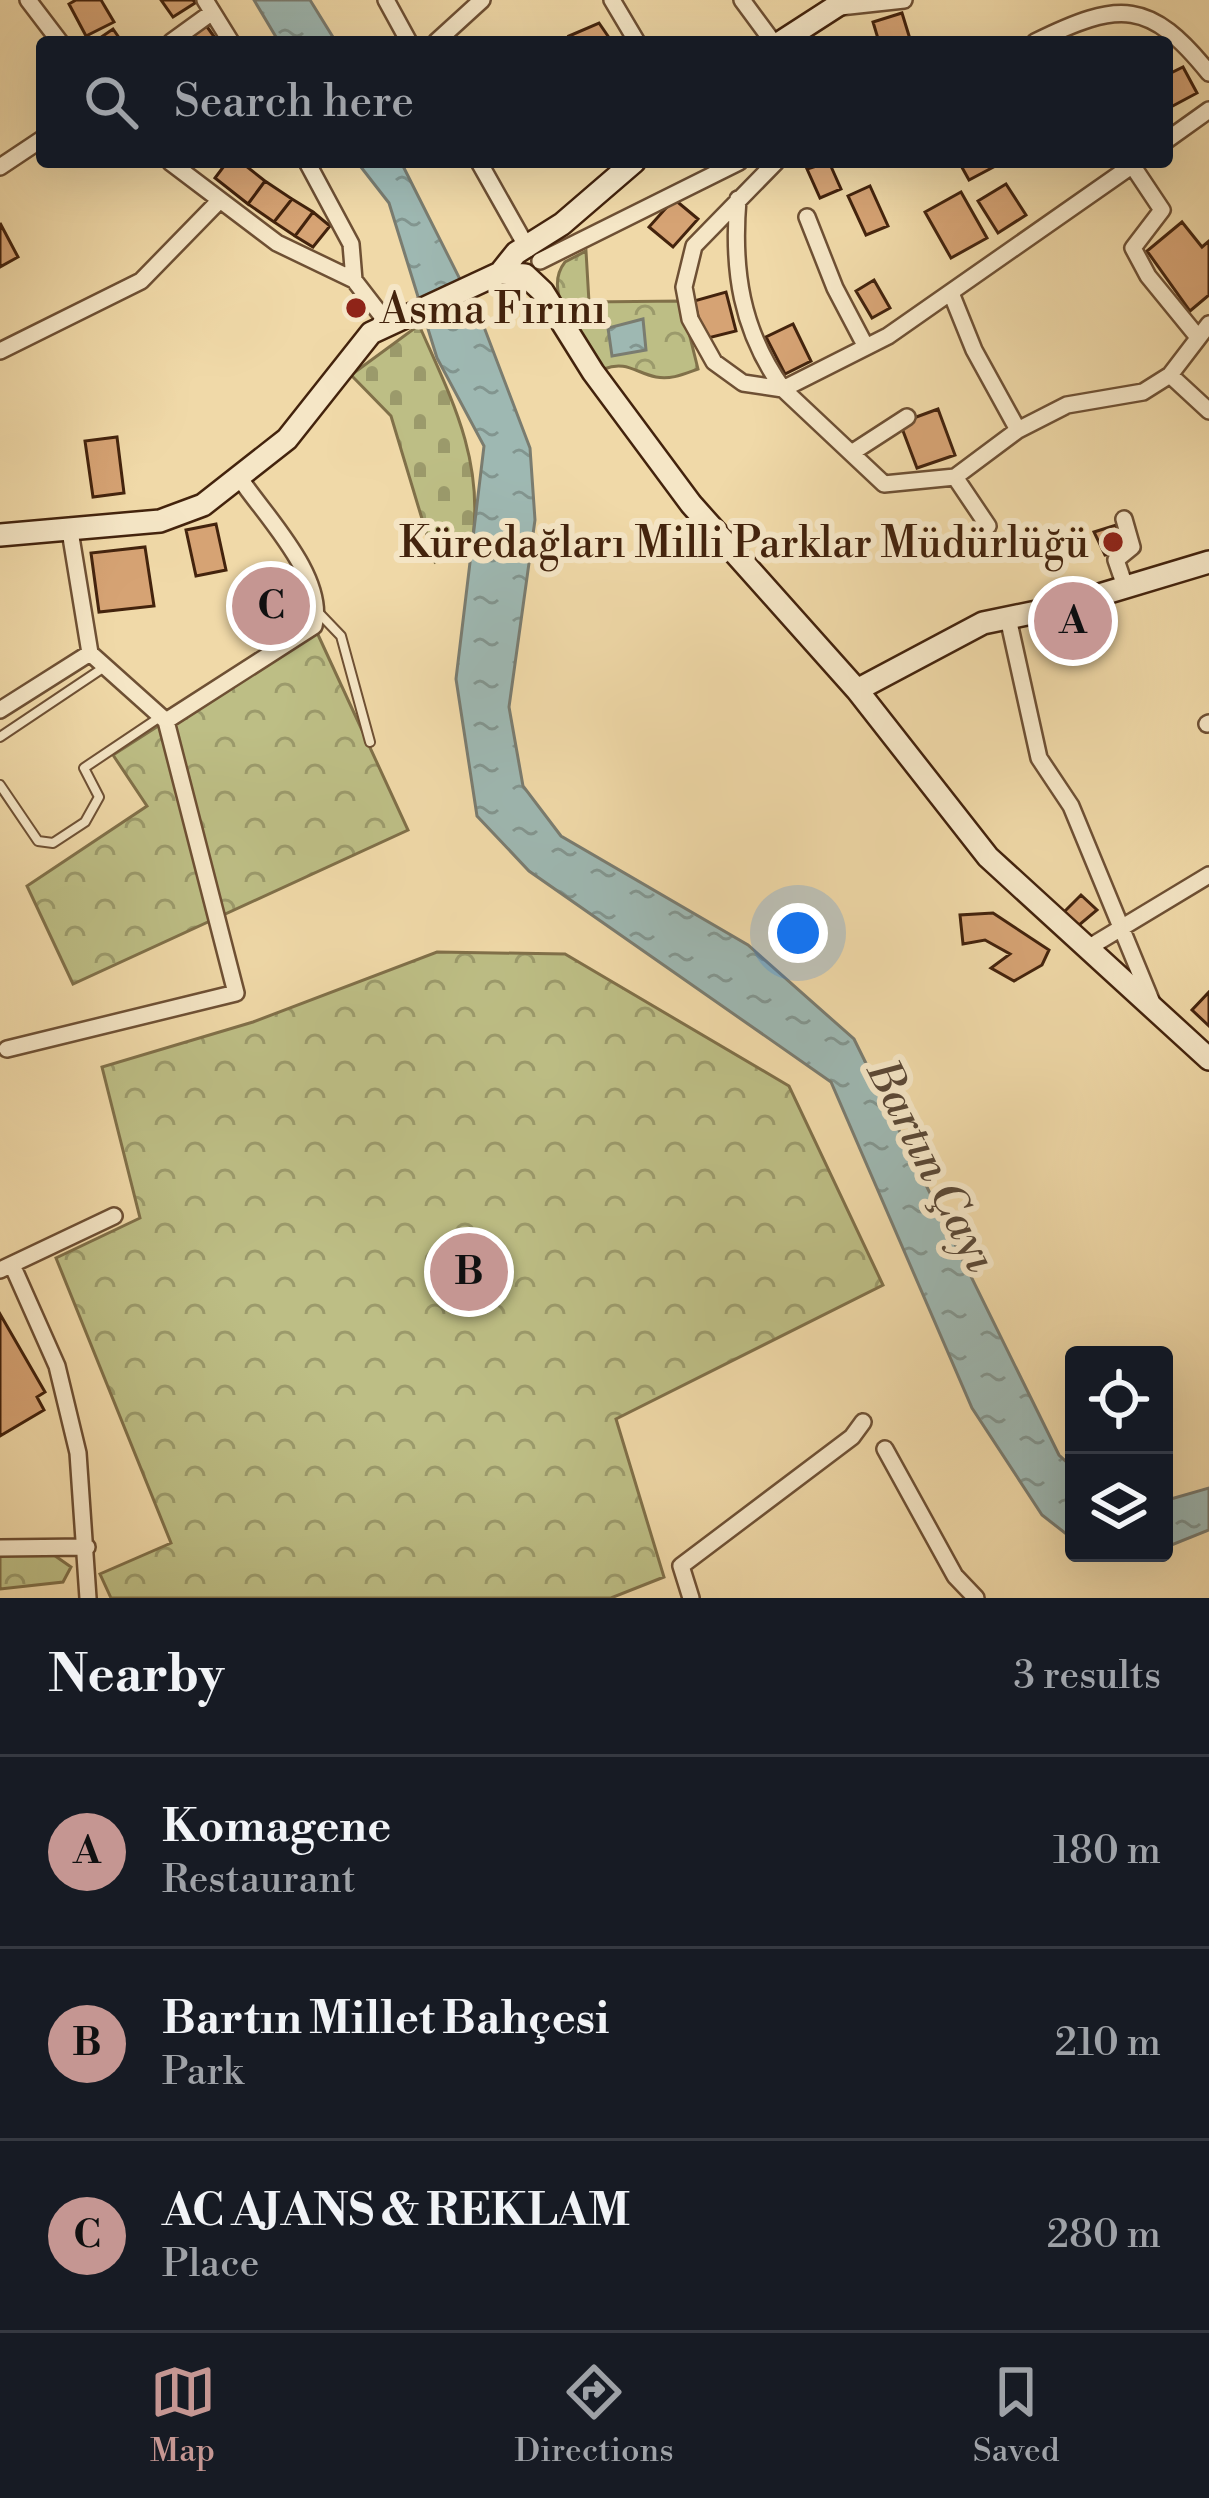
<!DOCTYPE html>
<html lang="en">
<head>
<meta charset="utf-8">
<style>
	body { margin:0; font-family:"Libre Bodoni",serif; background:#20242c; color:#f1f3f6 }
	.controls { position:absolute; right:36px; bottom:36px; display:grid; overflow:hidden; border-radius:12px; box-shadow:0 12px 48px #0002 }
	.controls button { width:108px; height:108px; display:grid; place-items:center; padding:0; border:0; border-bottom:3px solid #363941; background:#171b24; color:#f1f3f6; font:60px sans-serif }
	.you { position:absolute; left:798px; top:933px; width:42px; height:42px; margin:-30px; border:9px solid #fff; border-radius:50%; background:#1a73e8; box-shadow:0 0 0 18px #1a73e833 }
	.badge { display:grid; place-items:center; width:78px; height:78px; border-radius:50%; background:#c59692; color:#111; font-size:39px; font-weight:700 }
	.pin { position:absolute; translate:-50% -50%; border:6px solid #fff; box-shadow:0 3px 12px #0006 }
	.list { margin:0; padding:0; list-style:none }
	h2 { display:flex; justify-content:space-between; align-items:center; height:156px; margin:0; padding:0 48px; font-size:51px }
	h2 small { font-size:39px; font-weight:400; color:#9ea1a6 }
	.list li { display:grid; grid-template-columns:78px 1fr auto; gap:36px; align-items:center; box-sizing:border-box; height:192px; padding:0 48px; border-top:3px solid #363941 }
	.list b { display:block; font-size:45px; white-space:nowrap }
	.list p { margin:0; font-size:39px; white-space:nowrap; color:#9ea1a6 }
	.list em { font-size:39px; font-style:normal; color:#9ea1a6 }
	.icon { flex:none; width:66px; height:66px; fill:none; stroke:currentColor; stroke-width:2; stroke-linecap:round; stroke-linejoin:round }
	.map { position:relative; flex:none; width:1209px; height:1598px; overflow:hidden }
	.search { position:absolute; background:#171b24; box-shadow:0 12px 48px #0002; left:36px; right:36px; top:36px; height:132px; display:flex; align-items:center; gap:30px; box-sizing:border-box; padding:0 42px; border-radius:12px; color:#9ea1a6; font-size:45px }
	.sheet { height:732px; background:#171b24 }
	nav { display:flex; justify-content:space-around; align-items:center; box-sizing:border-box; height:168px; border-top:3px solid #363941; background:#171b24; font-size:33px; color:#9ea1a6 }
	nav a { display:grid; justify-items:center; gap:6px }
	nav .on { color:#c59692 }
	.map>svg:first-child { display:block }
	.forest { fill:url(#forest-crowns); stroke:#807049; stroke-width:3 }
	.cemetery { fill:url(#cemetery-stones); stroke:#807049; stroke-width:3 }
	.water { fill:url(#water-ripples); stroke:#7a7c70; stroke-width:3 }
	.building { fill:#d6a374; stroke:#43230d; stroke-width:3 }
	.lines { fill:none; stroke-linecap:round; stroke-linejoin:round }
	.lane-casing { stroke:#6e5034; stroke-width:12 }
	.street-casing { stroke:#6e5034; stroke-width:20 }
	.secondary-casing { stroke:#43230d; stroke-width:26 }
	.lane { stroke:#f5e6c6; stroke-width:8 }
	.street { stroke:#f5e6c6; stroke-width:15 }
	.secondary { stroke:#f5e6c6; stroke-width:21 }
	.poi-dot { fill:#8f2418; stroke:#f5e6c6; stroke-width:4.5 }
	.labels { text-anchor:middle; stroke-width:12; stroke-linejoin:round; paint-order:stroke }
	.poi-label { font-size:42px; fill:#43230d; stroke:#f5e6c6; text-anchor:start }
	.water-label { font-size:45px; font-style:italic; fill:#5a4836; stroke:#f5e6c6 }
</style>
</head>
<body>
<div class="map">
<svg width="1209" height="1598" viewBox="0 0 1209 1598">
	<defs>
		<pattern id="forest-crowns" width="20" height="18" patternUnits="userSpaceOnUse" patternTransform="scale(3)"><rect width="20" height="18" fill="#bdbe85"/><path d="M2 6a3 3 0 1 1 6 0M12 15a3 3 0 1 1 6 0" fill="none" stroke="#9b9a6b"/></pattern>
		<pattern id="cemetery-stones" width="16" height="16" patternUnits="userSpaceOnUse" patternTransform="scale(3)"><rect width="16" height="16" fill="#bdbe85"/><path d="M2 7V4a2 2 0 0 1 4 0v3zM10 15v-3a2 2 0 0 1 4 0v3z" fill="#9b9a6b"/></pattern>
		<pattern id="water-ripples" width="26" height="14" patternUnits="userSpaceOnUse" patternTransform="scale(3)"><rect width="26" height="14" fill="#9eb8b2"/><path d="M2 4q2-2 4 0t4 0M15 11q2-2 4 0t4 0" fill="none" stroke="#82958f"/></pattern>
	</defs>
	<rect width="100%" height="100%" fill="#f0d9a8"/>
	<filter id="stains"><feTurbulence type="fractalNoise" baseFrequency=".00167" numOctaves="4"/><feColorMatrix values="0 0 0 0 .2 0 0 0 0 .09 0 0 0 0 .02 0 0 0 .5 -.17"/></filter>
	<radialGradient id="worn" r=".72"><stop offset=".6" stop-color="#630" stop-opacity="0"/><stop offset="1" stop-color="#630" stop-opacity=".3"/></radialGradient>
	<!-- forest -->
	<path class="forest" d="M586 251 589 302 681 301 698 369C684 374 671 380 656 377 636 373 626 360 604 369 586 341 539 295 565 262Z
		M314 626 408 830 73 984 27 886 147 806 113 755Z
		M437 952 565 954 789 1086 883 1285 616 1419 664 1577 611 1598H111L100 1574 171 1543 56 1258 140 1218 102 1067 253 1022Z
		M51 1553 71 1567 63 1582 0 1589V1556Z"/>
	<!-- cemetery -->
	<path class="cemetery" d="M419 325C451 398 483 457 473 538L435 562 391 416 351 375Z"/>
	<!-- water -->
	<path class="water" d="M254 0H310L336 42H279Z
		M357 162H401L484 327 530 448 535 520 509 707 523 786 561 836 748 945 854 1039 1059 1455 1074 1469V1540L1042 1515 972 1408 831 1082 529 871 477 816 456 679 484 446 437 358 389 203Z
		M643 319 646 350 612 356 608 328Z
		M1209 1488V1530L1164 1548V1501Z"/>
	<!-- building -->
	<path class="building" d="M76 0H101L114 22 86 36 69 4Z
		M161 0H193L195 3 173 17Z
		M902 13 910 39 879 42 873 22Z
		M599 23 612 42H573L569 36Z
		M205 24 218 42H183Z
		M113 29 122 42H94Z
		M1183 67 1197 93 1167 109V75Z
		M227 162H241L265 181 248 204 215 178Z
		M829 162 841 189 820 198 807 169Z
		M959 162H1003L969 180Z
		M265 181 292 199 274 222 248 204Z
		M1006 184 1026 215 998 233 978 201Z
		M870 186 888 226 866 235 848 196Z
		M961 192 987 238 951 258 925 212Z
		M292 199 313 212 295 236 274 222Z
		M674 199 698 219 673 247 649 227Z
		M313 212 330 226 313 247 295 236Z
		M1182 222 1202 247 1209 241V295L1190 311 1147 251Z
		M0 223 18 257 0 267Z
		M874 280 890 308 872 318 856 291Z
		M726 292 736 331 704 339 694 301Z
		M793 324 811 361 785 374 766 337Z
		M938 409 955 455 917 468 900 423Z
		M117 437 124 493 93 497 85 441Z
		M216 524 226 570 196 576 186 530Z
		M1116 525 1121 539 1126 537 1125 551 1105 555 1094 532Z
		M145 547 154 606 99 612 91 553Z
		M276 591 287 611 266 622 255 602Z
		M1081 895 1097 910 1072 931 1059 917Z
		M993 913 1049 950 1042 965 1014 981 991 968 1010 954 985 940 963 944 960 915Z
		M1209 992V1026L1192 1010Z
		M0 1314 45 1392 37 1397 44 1410 0 1436Z"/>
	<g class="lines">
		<!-- lane casing -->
		<g class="lane-casing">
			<path id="lane" d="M318 612 341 636 370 742
				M0 737 103 668
				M0 785 38 841 53 843 85 822 99 797 84 768 160 717"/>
		</g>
		<!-- street casing -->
		<g class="street-casing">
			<path id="street" d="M28 0 60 42
				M205 0 231 42
				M386 0 409 42
				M612 0 637 42
				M742 0 773 42
				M840 7 904 0
				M171 42 211 13
				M436 42 482 0
				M1035 42C1120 0 1150 0 1209 73
				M1167 140 1209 110
				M170 162 277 243 354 280 388 324
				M307 162 351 244 354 280
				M479 162 528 249
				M776 162 694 246 684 287 690 319 714 362 743 383 783 389 884 484 955 477 988 526
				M1132 165 1162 210 1133 248 1148 276 1197 336
				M0 167 42 139
				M738 199C732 270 741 330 783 389L888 336 1137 162
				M807 217 835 288 866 347
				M540 261 739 162
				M951 293 974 350 1018 430
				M0 351 141 281 220 200
				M1170 375 1209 411
				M853 452 907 417
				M955 477 1018 430 1067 405 1143 392 1170 375 1209 324
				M1124 519 1132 547 1116 560 1126 589
				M70 531 90 653 166 721
				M1008 618 1039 758 1071 806 1151 1000
				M0 710 90 653
				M1207 724 1209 723
				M1088 948 1209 875
				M7 1049 236 993 166 721 314 626C326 578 267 518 241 480
				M13 1267 57 1366 78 1453 88 1598
				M0 1270 114 1216
				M885 1449 955 1576 976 1598
				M0 1548 87 1547
				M691 1598 681 1566 852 1437 863 1422"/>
		</g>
		<!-- secondary casing -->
		<g class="secondary-casing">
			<path id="secondary" d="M781 42 846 0
				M500 273 516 253 562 224 634 162
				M0 535 160 521 203 505 287 439 371 333 500 273 525 275 543 292 593 372 691 504 857 690 988 857 1209 1059
				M857 690 983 623 1056 608 1209 562"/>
		</g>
		<!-- lane -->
		<use href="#lane" class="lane"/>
		<!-- street -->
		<use href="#street" class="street"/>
		<!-- secondary -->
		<use href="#secondary" class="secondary"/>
	</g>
	<!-- markers -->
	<g class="poi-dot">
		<circle cx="356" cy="308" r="12"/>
		<circle cx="1113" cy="542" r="12"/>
	</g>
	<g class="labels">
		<!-- poi labels -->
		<g class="poi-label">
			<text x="380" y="323">Asma Fırını</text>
			<text x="1089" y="557" text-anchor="end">Küredağları Milli Parklar Müdürlüğü</text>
		</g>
		<!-- water labels -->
		<g class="water-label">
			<text transform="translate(933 1165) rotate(63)" y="16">Bartın Çayı</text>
		</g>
	</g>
	<rect width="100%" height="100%" filter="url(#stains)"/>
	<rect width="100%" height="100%" fill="url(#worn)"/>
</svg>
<div class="controls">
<button><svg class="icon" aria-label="locate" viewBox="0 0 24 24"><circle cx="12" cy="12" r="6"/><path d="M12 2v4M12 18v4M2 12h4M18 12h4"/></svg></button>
<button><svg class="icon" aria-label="layers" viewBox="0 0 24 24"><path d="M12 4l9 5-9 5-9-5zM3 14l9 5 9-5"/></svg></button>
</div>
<div class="you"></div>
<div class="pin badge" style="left:1073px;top:621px">A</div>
<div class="pin badge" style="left:469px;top:1272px">B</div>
<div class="pin badge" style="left:271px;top:606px">C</div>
<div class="search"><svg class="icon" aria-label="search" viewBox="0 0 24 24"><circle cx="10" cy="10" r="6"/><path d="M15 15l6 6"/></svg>Search here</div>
</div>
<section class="sheet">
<h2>Nearby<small>3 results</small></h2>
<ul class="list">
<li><span class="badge">A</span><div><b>Komagene</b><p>Restaurant</p></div><em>180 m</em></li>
<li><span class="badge">B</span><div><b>Bartın Millet Bahçesi</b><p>Park</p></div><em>210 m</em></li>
<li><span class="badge">C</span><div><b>AC AJANS &amp; REKLAM</b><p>Place</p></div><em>280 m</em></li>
</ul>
</section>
<nav>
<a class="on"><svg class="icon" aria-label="map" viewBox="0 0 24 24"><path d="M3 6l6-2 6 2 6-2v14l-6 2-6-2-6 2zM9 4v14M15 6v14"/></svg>Map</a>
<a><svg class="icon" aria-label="directions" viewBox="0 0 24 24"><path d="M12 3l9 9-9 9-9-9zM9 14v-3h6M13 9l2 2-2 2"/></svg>Directions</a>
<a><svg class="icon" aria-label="saved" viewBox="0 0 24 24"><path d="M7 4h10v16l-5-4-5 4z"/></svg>Saved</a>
</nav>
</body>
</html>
